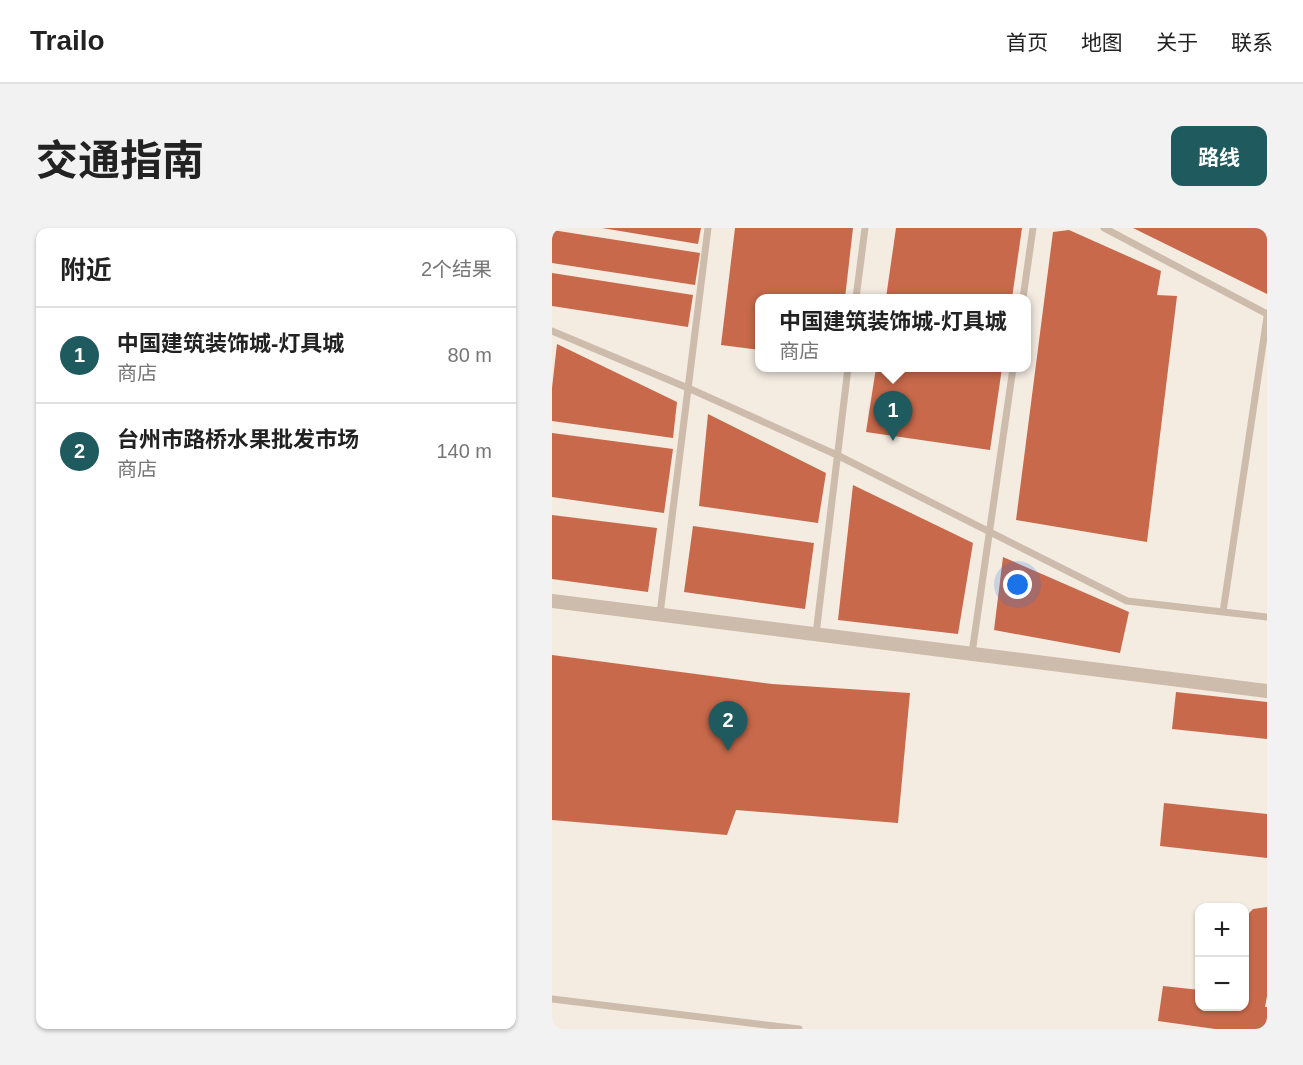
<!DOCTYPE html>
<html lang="zh">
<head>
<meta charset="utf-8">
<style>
	body { margin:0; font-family:Helvetica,"Noto Sans SC",sans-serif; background:#f2f2f2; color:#222 }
	.controls { position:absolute; right:18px; bottom:18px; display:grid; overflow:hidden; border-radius:12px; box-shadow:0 2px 4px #0004 }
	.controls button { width:54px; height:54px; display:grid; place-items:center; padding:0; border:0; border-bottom:2px solid #e0e0e0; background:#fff; color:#222; font:30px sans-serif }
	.you { position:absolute; left:466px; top:357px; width:21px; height:21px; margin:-15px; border:4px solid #fff; border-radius:50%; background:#1a73e8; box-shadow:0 0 0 9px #1a73e833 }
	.badge { display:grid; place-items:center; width:39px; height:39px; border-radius:50%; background:#1f5a5e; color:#fff; font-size:20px; font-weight:700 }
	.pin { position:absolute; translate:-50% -50px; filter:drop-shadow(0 2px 3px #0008) }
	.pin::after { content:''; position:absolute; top:32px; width:21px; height:18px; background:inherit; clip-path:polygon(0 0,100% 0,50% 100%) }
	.popup { position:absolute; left:203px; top:66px; width:276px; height:78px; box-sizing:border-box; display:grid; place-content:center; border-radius:12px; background:#fff; filter:drop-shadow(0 2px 4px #0005); font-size:20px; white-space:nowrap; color:#767676 }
	.popup b { font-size:22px; color:#222 }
	.popup::after { content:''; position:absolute; left:50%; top:100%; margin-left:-12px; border:12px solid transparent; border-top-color:#fff }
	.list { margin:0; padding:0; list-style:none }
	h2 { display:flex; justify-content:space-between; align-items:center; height:78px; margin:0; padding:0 24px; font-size:26px }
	h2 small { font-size:20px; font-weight:400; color:#767676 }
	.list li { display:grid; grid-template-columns:39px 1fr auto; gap:18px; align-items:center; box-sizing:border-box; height:96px; padding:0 24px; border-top:2px solid #e0e0e0 }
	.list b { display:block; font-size:22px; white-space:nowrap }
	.list p { margin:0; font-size:20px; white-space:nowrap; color:#767676 }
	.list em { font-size:20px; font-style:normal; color:#767676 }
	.map { position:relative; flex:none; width:715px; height:801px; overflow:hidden; border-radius:12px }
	header { display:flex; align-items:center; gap:36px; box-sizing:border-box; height:84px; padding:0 30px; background:#fff; border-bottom:2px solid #e0e0e0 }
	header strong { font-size:28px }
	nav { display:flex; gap:33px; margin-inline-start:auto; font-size:21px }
	.intro { display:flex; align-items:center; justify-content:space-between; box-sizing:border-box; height:144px; padding:0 36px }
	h1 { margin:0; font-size:42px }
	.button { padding:15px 27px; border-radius:12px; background:#1f5a5e; color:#fff; font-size:21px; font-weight:700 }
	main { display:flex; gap:36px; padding:0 36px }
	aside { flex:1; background:#fff; border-radius:12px; box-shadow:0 2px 4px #0004 }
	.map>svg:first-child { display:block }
	.building { fill:#c8694b }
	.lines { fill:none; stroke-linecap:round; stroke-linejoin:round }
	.service { stroke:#cdbbac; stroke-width:7 }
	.minor { stroke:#cdbbac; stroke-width:14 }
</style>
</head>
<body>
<header>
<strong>Trailo</strong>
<nav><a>首页</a><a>地图</a><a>关于</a><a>联系</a></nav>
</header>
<div class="intro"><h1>交通指南</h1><a class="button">路线</a></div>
<main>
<aside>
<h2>附近<small>2个结果</small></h2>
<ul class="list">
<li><span class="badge">1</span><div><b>中国建筑装饰城-灯具城</b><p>商店</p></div><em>80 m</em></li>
<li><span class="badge">2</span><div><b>台州市路桥水果批发市场</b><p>商店</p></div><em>140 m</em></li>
</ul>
</aside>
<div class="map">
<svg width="715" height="801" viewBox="0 0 715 801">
	<rect width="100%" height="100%" fill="#f4ebe1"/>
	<!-- building -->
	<path class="building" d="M50 0H149L146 16Z
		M183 0H301L293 70H208V122L169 117Z
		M344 0H470L460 70H334Z
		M581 0H715V66Z
		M0 2 148 25 143 57 0 35Z
		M517 2 609 43 605 67 625 68 595 314 464 292 501 4Z
		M0 45 141 67 136 99 0 78Z
		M5 116 125 174 121 210 0 193V160Z
		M324 140H450L438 222 314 204Z
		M156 186 274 245 266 295 147 278Z
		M0 205 121 221 112 285 0 269Z
		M301 257 421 315 406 406 286 392Z
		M0 287 105 300 96 364 0 351Z
		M141 298 262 315 253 381 132 364Z
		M451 329 577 384 568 425 442 402Z
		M0 427 220 456 358 465 346 595 184 582 175 607 0 592Z
		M624 464 715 474V511L620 501Z
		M612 575 715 586V630L608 618Z
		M715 679V768L713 779H715V801H663L606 793 611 758 648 762V778H692V690L701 681Z"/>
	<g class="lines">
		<!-- service -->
		<path class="service" d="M552 0 715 86
			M304 70 313 0
			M471 70 481 0
			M0 103 136 160 285 227 575 373 715 389
			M671 384 715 89
			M108 386 156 0
			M264 406 296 140
			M420 425 461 140
			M0 771 247 801"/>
		<!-- minor -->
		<path class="minor" d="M0 373 715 463"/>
	</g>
</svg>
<div class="controls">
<button>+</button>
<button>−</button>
</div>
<div class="you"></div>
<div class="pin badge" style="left:341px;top:213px">1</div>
<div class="popup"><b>中国建筑装饰城-灯具城</b>商店</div>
<div class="pin badge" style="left:176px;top:523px">2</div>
</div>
</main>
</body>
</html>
